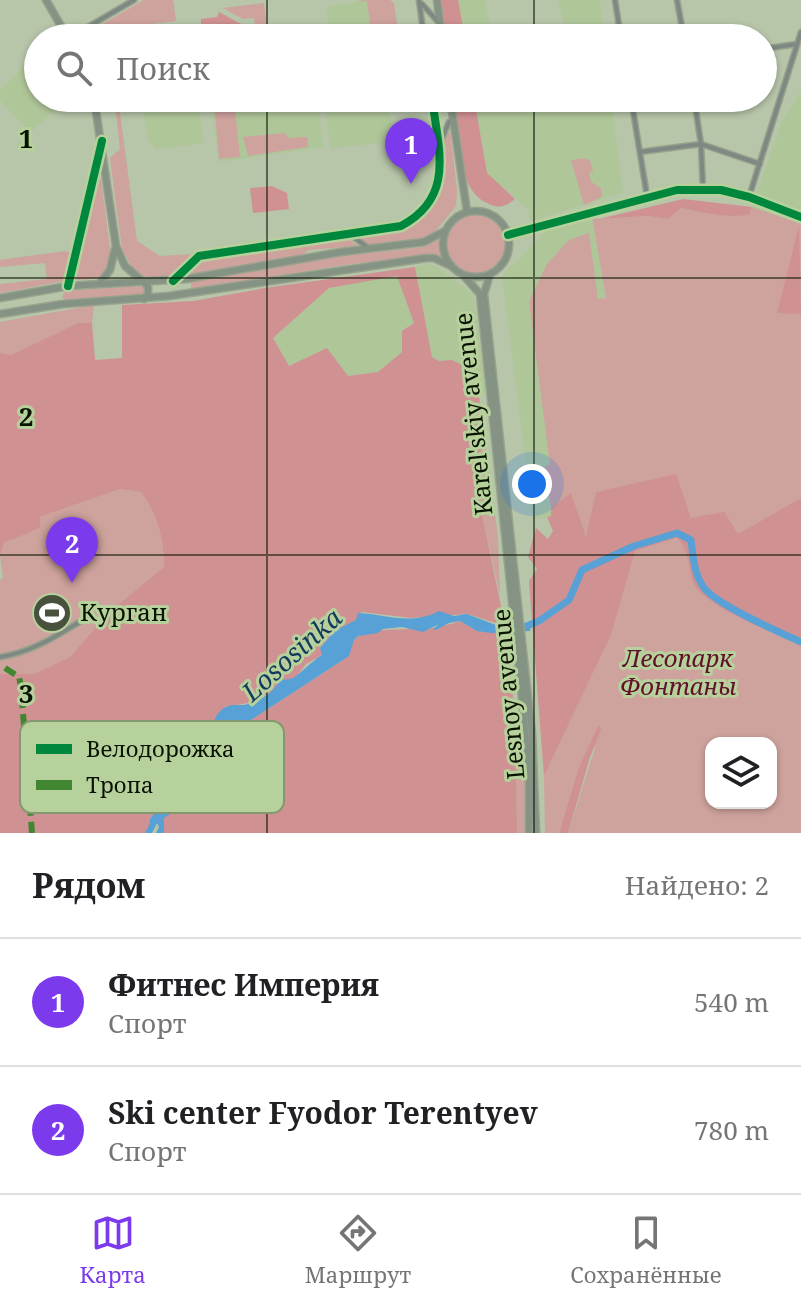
<!DOCTYPE html>
<html lang="ru">
<head>
<meta charset="utf-8">
<style>
	body { margin:0; font-family:"Noto Serif",serif; background:#f2f2f2; color:#202124 }
	.controls { position:absolute; right:24px; bottom:24px; display:grid; overflow:hidden; border-radius:16px; box-shadow:0 2px 6px #0004 }
	.controls button { width:72px; height:72px; display:grid; place-items:center; padding:0; border:0; border-bottom:2px solid #e0e0e0; background:#fff; color:#202124; font:40px sans-serif }
	.you { position:absolute; left:532px; top:484px; width:28px; height:28px; margin:-20px; border:6px solid #fff; border-radius:50%; background:#1a73e8; box-shadow:0 0 0 12px #1a73e833 }
	.badge { display:grid; place-items:center; width:52px; height:52px; border-radius:50%; background:#7c3aed; color:#fff; font-size:26px; font-weight:700 }
	.pin { position:absolute; translate:-50% -66px; filter:drop-shadow(0 2px 4px #0008) }
	.pin::after { content:''; position:absolute; top:42px; width:28px; height:24px; background:inherit; clip-path:polygon(0 0,100% 0,50% 100%) }
	.list { margin:0; padding:0; list-style:none }
	h2 { display:flex; justify-content:space-between; align-items:center; height:104px; margin:0; padding:0 32px; font-size:34px }
	h2 small { font-size:26px; font-weight:400; color:#757577 }
	.list li { display:grid; grid-template-columns:52px 1fr auto; gap:24px; align-items:center; box-sizing:border-box; height:128px; padding:0 32px; border-top:2px solid #e0e0e0 }
	.list b { display:block; font-size:30px; white-space:nowrap }
	.list p { margin:0; font-size:26px; white-space:nowrap; color:#757577 }
	.list em { font-size:26px; font-style:normal; color:#757577 }
	.icon { flex:none; width:44px; height:44px; fill:none; stroke:currentColor; stroke-width:2; stroke-linecap:round; stroke-linejoin:round }
	.map { position:relative; flex:none; width:801px; height:833px; overflow:hidden }
	.search { position:absolute; background:#fff; box-shadow:0 2px 6px #0004; left:24px; right:24px; top:24px; height:88px; display:flex; align-items:center; gap:20px; box-sizing:border-box; padding:0 28px; border-radius:44px; color:#757577; font-size:30px }
	.sheet { height:360px; background:#fff }
	nav { display:flex; justify-content:space-around; align-items:center; box-sizing:border-box; height:112px; border-top:2px solid #e0e0e0; background:#fff; font-size:22px; color:#757577 }
	nav a { display:grid; justify-items:center; gap:4px }
	nav .on { color:#7c3aed }
	.map>svg:first-child { display:block }
	.built { fill:#afc699 }
	.green { fill:#cea29d; fill-rule:evenodd }
	.forest { fill:#d09192; fill-rule:evenodd }
	.water { fill:#57a1d6 }
	.lines { fill:none; stroke-linecap:round; stroke-linejoin:round }
	.river { stroke:#57a1d6; stroke-width:7 }
	.minor-casing { stroke:#98a28d; stroke-width:7 }
	.major-casing { stroke:#98a28d; stroke-width:9 }
	.minor { stroke:#7e8984; stroke-width:4 }
	.major { stroke:#849384; stroke-width:6 }
	.quiet { stroke:#418732; stroke-width:6; stroke-dasharray:12 6; stroke-linecap:butt }
	.cycleway-casing { stroke:#b7d19d; stroke-width:13 }
	.cycleway { stroke:#00873e; stroke-width:8 }
	.grid { fill:none; stroke:#0a1302; stroke-width:2; stroke-opacity:0.55 }
	.labels { text-anchor:middle; stroke-width:6; stroke-linejoin:round; paint-order:stroke }
	.street-label { font-size:24px; fill:#0a1302; stroke:#b7d19d }
	.poi-label { font-size:24px; fill:#0a1302; stroke:#b7d19d; text-anchor:start }
	.park-label { font-size:24px; font-style:italic; fill:#611028; stroke:#b7d19d }
	.water-label { font-size:26px; font-style:italic; fill:#13395c; stroke:#b7d19d }
	.key { fill:#b7d19d; stroke:#83986e; stroke-width:2 }
	.key-label { font-size:22px; fill:#0a1302 }
	.grid-label { font-size:26px; text-anchor:middle; font-weight:bold; fill:#0a1302; stroke:#b7d19d; stroke-width:6; stroke-linejoin:round; paint-order:stroke }
</style>
</head>
<body>
<div class="map">
<svg width="801" height="833" viewBox="0 0 801 833">
	<rect width="100%" height="100%" fill="#b7c5a9"/>
	<!-- built -->
	<path class="built" d="M367 0 372 38H330L326 7Z
		M458 0H485L492 38H465Z
		M558 0H600L604 38H567Z
		M27 62 38 82V98H47L54 110 30 133 0 100V91Z
		M801 91V224L752 207 783 119Z
		M141 98H198L204 143 156 149 148 139Z
		M211 98H318L323 147 219 162Z
		M325 98H387L392 128 381 143 330 148Z
		M474 98H611L623 193 531 221 528 209 487 173Z
		M592 216 606 298 598 299 589 234 569 240 547 264 529 301 550 466 545 467 552 517 533 519 502 276 546 231Z
		M429 264 437 267 474 295 486 395 469 392 452 360 439 361 432 357 415 267Z
		M397 275 414 323 402 331V352L378 372 347 376 327 349 288 366 272 338 329 288Z"/>
	<!-- green -->
	<path class="green" d="M144 0H173L176 21 135 26 125 38H78Z
		M363 0H390L394 3 399 38H372L367 1 357 2Z
		M264 3 268 38H257L254 18 243 19 223 8Z
		M99 98H118L137 241 160 256 194 254 171 277H145L132 267 122 249 110 158 120 149 116 112 102 111Z
		M235 110 240 157 219 159 215 112Z
		M450 131 457 190 456 206 434 233 427 238 367 245 355 235C401 229 443 226 443 166 443 151 441 143 450 131Z
		M285 133 288 138 307 137 308 147 248 156 243 137Z
		M586 158 590 161 593 171 589 172 591 182 601 188 602 197 584 205 571 160Z
		M101 179 111 256 104 275 94 279 74 280 94 182Z
		M752 207 801 224V498L738 535 691 518 676 475 596 492 586 539 571 494 551 508 545 466 550 465 529 301 547 264 569 240 589 233 598 299 606 298 592 216 600 219 648 216 668 219 680 208C704 213 725 218 749 215Z
		M446 244a30 30 0 1 1 60 0a30 30 0 1 1-60 0Z
		M344 236 358 246 309 250 302 255 185 275 203 258Z
		M440 239 442 259 424 255 337 266 191 290V282L337 257 423 247Z
		M65 251 72 253 64 281 0 293V284L47 279 45 263 0 267V260Z
		M142 286 145 291 142 296 65 300 62 297 65 291Z
		M94 305 92 323H78L11 355 0 353V322Z
		M479 395 498 538 500 596 482 514 476 470 482 439Z
		M120 489 141 492C159 515 164 539 164 567L109 612 70 657 34 674H0V581L3 577 0 555 4 543 40 528V517Z
		M675 538C688 547 688 558 690 572L801 646V833H568L596 745 578 770 559 833H545L544 776 611 635 634 551ZM711 743H771V803H711Z
		M509 671C520 725 528 778 526 833H517L516 743Z"/>
	<!-- forest -->
	<path class="forest" d="M440 0H458L465 38H446Z
		M219 12 241 24 242 36 210 38 201 25V19L217 17Z
		M454 98H474L487 173 515 199C505 207 499 209 487 203 455 188 458 130 454 98Z
		M272 186 287 193 289 209 253 213 250 188Z
		M683 199 752 207 749 215C725 218 704 213 681 208L668 219 648 216 599 219Z
		M799 226 801 314 777 313Z
		M415 267 432 357 439 361 452 360 466 367 469 391 479 395 482 439 476 470 482 514 505 626 468 614 411 618 362 612 356 620 333 634 320 648 322 655 306 664 296 677 254 702 225 707C221 715 213 724 211 732 208 742 210 749 201 756L202 761 187 780 184 789 170 794 167 801 161 804 150 819 151 823 145 833H0V674H34L70 657 109 612 164 567C164 538 158 515 141 492L120 489 40 517V528L4 543 0 555V353L11 355 78 323H92L95 360 122 358V305L193 301 265 288ZM397 276 414 323 402 331V352L378 372 348 376 327 348 289 366 273 338 329 288Z
		M676 474 691 518 724 512 738 534 801 498V646C771 630 726 616 701 593 684 578 694 552 676 538L635 551 611 635 544 776 529 581 537 569 528 557 536 528 548 539 553 531 547 517 551 516V508L571 493 586 537 596 492Z
		M460 621 477 631 506 632 516 743 517 833H164V818L185 801 196 797V790L228 746 251 720 349 656C350 651 352 642 356 638 367 627 408 630 424 629 430 629 453 624 460 621Z
		M598 726H600L601 730 590 757 568 833H559L578 770Z"/>
	<!-- water -->
	<path class="water" d="M439 611 454 616 467 614 501 627 525 625 531 620 530 631 491 633 477 631 460 621 449 623 436 630 433 629 439 624 423 632 402 627 383 629 378 633 358 636 354 640 349 656 251 720 219 759 217 775 204 789 196 790V797L185 801 175 811 176 813 170 814 164 818V833H156L159 827 157 823 152 833H145L150 823V819L161 804 167 801 170 794 184 789V782L193 772 196 764 202 761 201 756C219 744 205 720 224 708 230 704 237 705 243 705 258 703 273 693 280 680 284 679 289 680 293 678 298 676 313 660 322 655L320 648 336 630 356 620 358 613C384 614 413 626 439 611Z"/>
	<g class="lines">
		<!-- river -->
		<path class="river" d="M524 627 539 621 569 600 582 570 634 546 677 533 691 540C693 556 694 576 705 589 719 606 779 632 801 642"/>
		<!-- minor casing -->
		<g class="minor-casing">
			<path id="minor" d="M419 0 424 38
				M615 0 621 38
				M677 0 684 38
				M422 4 440 24
				M69 38 134 0
				M763 49 797 44
				M631 98 647 196
				M694 98 701 144 703 189
				M439 146 449 122 453 120
				M640 152 701 144 760 164
				M749 197 801 32
				M348 233 367 247
				M508 235 677 190H721L749 197 801 217
				M175 279 199 256 401 226C456 197 438 148 432 98
				M68 286 100 147
				M0 657C33 652 58 635 86 618"/>
		</g>
		<!-- major casing -->
		<g class="major-casing">
			<path id="major" d="M46 0 68 38
				M437 0 442 38
				M94 98 116 246 125 266 148 286V294L144 299
				M450 98 467 211
				M443 244a33 33 0 1 1 66 0a33 33 0 1 1-66 0Z
				M490 274 484 294 532 734 536 833
				M464 276 480 294 521 687 529 774V833
				M99 284 110 270 115 249
				M0 298 68 286 186 279 341 252 424 242 445 231
				M0 314 63 304 169 296 426 258H434L451 266"/>
		</g>
		<!-- minor -->
		<use href="#minor" class="minor"/>
		<!-- major -->
		<use href="#major" class="major"/>
		<!-- quiet -->
		<path class="quiet" d="M5 668 19 677 21 686 32 833"/>
		<!-- cycleway casing -->
		<g class="cycleway-casing">
			<path id="cycleway" d="M508 235 677 190H721L749 197 801 217
				M173 281 199 256 401 226C456 197 438 148 432 98
				M68 286 102 141"/>
		</g>
		<!-- cycleway -->
		<use href="#cycleway" class="cycleway"/>
	</g>
	<!-- grid -->
	<path class="grid" d="M267 0V38M534 0V38M267 98V833M534 98V833M0 278H801M0 555H801"/>
	<!-- icons -->
	<defs>
		<g id="stadium-disc" transform="scale(2)"><circle r="9.5" fill="#47513c" stroke="#b7d19d"/><path d="M0-5a6.5 5 0 1 0 0 10a6.5 5 0 1 0 0-10ZM-3.5-1.8h7v3.6h-7Z" fill="#fff"/></g>
	</defs>
	<g fill-rule="evenodd">
		<use href="#stadium-disc" x="52" y="613"/>
	</g>
	<g class="labels">
		<!-- street labels -->
		<g class="street-label">
			<text transform="translate(474 414) rotate(-96)" y="8">Karel'skiy avenue</text>
			<text transform="translate(509 694) rotate(-95)" y="8">Lesnoy avenue</text>
		</g>
		<!-- poi labels -->
		<g class="poi-label">
			<text x="80" y="621">Курган</text>
		</g>
		<!-- park labels -->
		<g class="park-label">
			<text x="678" y="667">Лесопарк<tspan x="678" dy="28">Фонтаны</tspan></text>
		</g>
		<!-- water labels -->
		<g class="water-label">
			<text transform="translate(292 655) rotate(-42)" y="9">Lososinka</text>
		</g>
	</g>
	<!-- legend -->
	<rect x="20" y="721" width="264" height="92" rx="12" class="key"/>
	<rect x="36" y="744" width="36" height="10" fill="#00873e"/>
	<rect x="36" y="780" width="36" height="10" fill="#418732"/>
	<g class="key-label">
		<text x="86" y="757">Велодорожка</text>
		<text x="86" y="793">Тропа</text>
	</g>
	<g class="grid-label">
		<text x="26" y="148">1</text>
		<text x="26" y="426">2</text>
		<text x="26" y="703">3</text>
	</g>
</svg>
<div class="controls">
<button><svg class="icon" aria-label="layers" viewBox="0 0 24 24"><path d="M12 4l9 5-9 5-9-5zM3 14l9 5 9-5"/></svg></button>
</div>
<div class="you"></div>
<div class="pin badge" style="left:411px;top:184px">1</div>
<div class="pin badge" style="left:72px;top:583px">2</div>
<div class="search"><svg class="icon" aria-label="search" viewBox="0 0 24 24"><circle cx="10" cy="10" r="6"/><path d="M15 15l6 6"/></svg>Поиск</div>
</div>
<section class="sheet">
<h2>Рядом<small>Найдено: 2</small></h2>
<ul class="list">
<li><span class="badge">1</span><div><b>Фитнес Империя</b><p>Спорт</p></div><em>540 m</em></li>
<li><span class="badge">2</span><div><b>Ski center Fyodor Terentyev</b><p>Спорт</p></div><em>780 m</em></li>
</ul>
</section>
<nav>
<a class="on"><svg class="icon" aria-label="map" viewBox="0 0 24 24"><path d="M3 6l6-2 6 2 6-2v14l-6 2-6-2-6 2zM9 4v14M15 6v14"/></svg>Карта</a>
<a><svg class="icon" aria-label="directions" viewBox="0 0 24 24"><path d="M12 3l9 9-9 9-9-9zM9 14v-3h6M13 9l2 2-2 2"/></svg>Маршрут</a>
<a><svg class="icon" aria-label="saved" viewBox="0 0 24 24"><path d="M7 4h10v16l-5-4-5 4z"/></svg>Сохранённые</a>
</nav>
</body>
</html>
